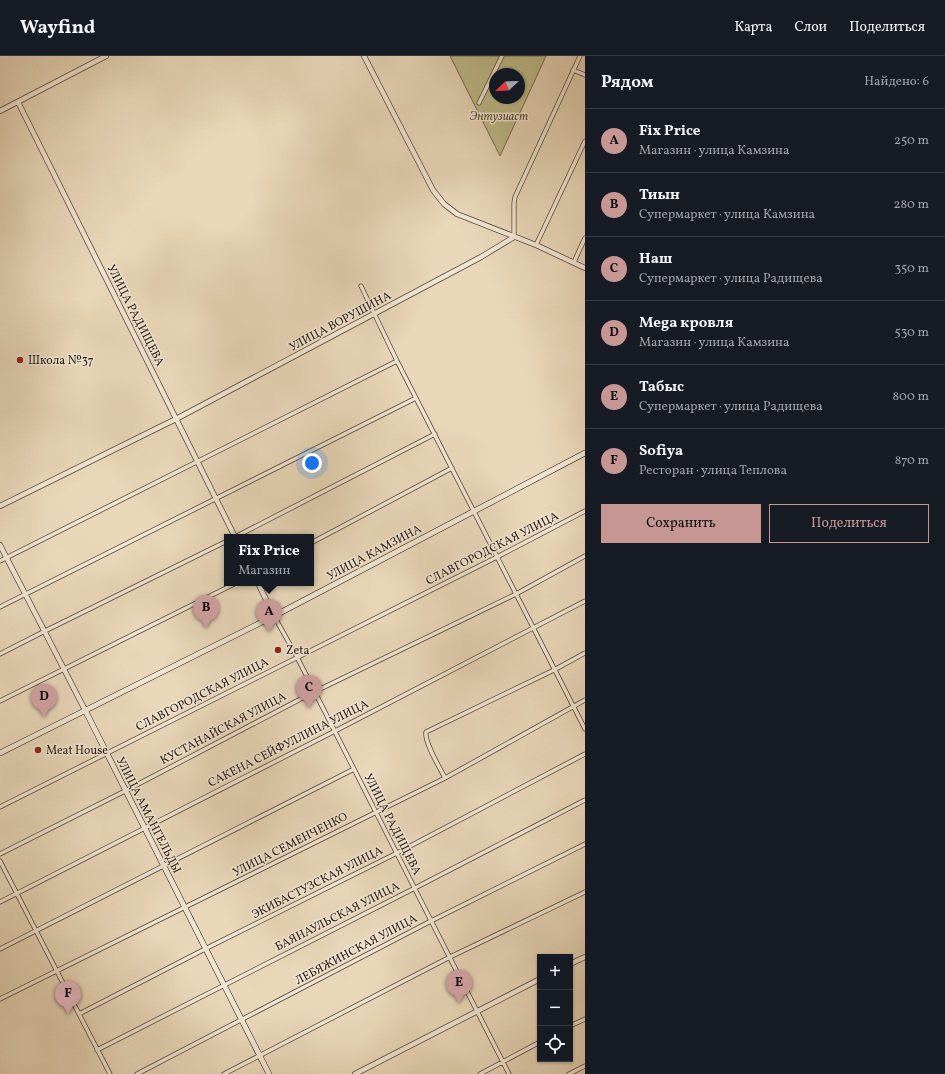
<!DOCTYPE html>
<html lang="ru">
<head>
<meta charset="utf-8">
<style>
	body { margin:0; font-family:Vollkorn,serif; background:#20242c; color:#f1f3f6 }
	.controls { position:absolute; right:12px; bottom:12px; display:grid; overflow:hidden; border-radius:0px; box-shadow:0 1px 3px #0004 }
	.controls button { width:36px; height:36px; display:grid; place-items:center; padding:0; border:0; border-bottom:1px solid #363941; background:#171b24; color:#f1f3f6; font:20px sans-serif }
	.compass { position:absolute; left:489px; top:12px; width:36px; height:36px; border-radius:50%; background:#171b24; box-shadow:0 1px 3px #0004; rotate:247deg }
	.you { position:absolute; left:312px; top:407px; width:14px; height:14px; margin:-10px; border:3px solid #fff; border-radius:50%; background:#1a73e8; box-shadow:0 0 0 6px #1a73e833 }
	.badge { display:grid; place-items:center; width:26px; height:26px; border-radius:50%; background:#c59692; color:#111; font-size:13px; font-weight:700 }
	.pin { position:absolute; translate:-50% -33px; filter:drop-shadow(0 1px 2px #0008) }
	.pin::after { content:''; position:absolute; top:21px; width:14px; height:12px; background:inherit; clip-path:polygon(0 0,100% 0,50% 100%) }
	.popup { position:absolute; left:224px; top:478px; width:90px; height:52px; box-sizing:border-box; display:grid; place-content:center; border-radius:0px; background:#171b24; filter:drop-shadow(0 1px 3px #0005); font-size:13px; white-space:nowrap; color:#9ea1a6 }
	.popup b { font-size:15px; color:#f1f3f6 }
	.popup::after { content:''; position:absolute; left:50%; top:100%; margin-left:-8px; border:8px solid transparent; border-top-color:#171b24 }
	.list { margin:0; padding:0; list-style:none }
	h2 { display:flex; justify-content:space-between; align-items:center; height:52px; margin:0; padding:0 16px; font-size:17px }
	h2 small { font-size:13px; font-weight:400; color:#9ea1a6 }
	.list li { display:grid; grid-template-columns:26px 1fr auto; gap:12px; align-items:center; box-sizing:border-box; height:64px; padding:0 16px; border-top:1px solid #363941 }
	.list b { display:block; font-size:15px; white-space:nowrap }
	.list p { margin:0; font-size:13px; white-space:nowrap; color:#9ea1a6 }
	.list em { font-size:13px; font-style:normal; color:#9ea1a6 }
	.actions { display:flex; gap:8px; padding:12px 16px }
	.actions a { flex:1; padding:9px 0; border:1px solid #c59692; border-radius:0px; text-align:center; font-size:14px; color:#c59692 }
	.actions .main { background:#c59692; color:#111 }
	.icon { flex:none; width:22px; height:22px; fill:none; stroke:currentColor; stroke-width:2; stroke-linecap:round; stroke-linejoin:round }
	.map { position:relative; flex:none; width:585px; height:1018px; overflow:hidden }
	header { display:flex; align-items:center; gap:24px; box-sizing:border-box; height:56px; padding:0 20px; background:#171b24; border-bottom:1px solid #363941 }
	header strong { font-size:19px }
	nav { display:flex; gap:22px; margin-inline-start:auto; font-size:14px }
	main { display:flex }
	aside { flex:1; background:#171b24 }
	.map>svg:first-child { display:block }
	.green { fill:#bebc8a; stroke:#736a4e; fill-rule:evenodd }
	.lines { fill:none; stroke-linecap:round; stroke-linejoin:round }
	.minor-casing { stroke:#58483b; stroke-width:5 }
	.tertiary-casing { stroke:#58483b; stroke-width:6 }
	.secondary-casing { stroke:#281811; stroke-width:6 }
	.minor { stroke:#f0e5d2; stroke-width:3.5 }
	.tertiary { stroke:#f0e5d2; stroke-width:4.5 }
	.secondary { stroke:#f0e5d2; stroke-width:5 }
	.poi-dot { fill:#8f2418; stroke:#f0e5d2; stroke-width:1.5 }
	.labels { text-anchor:middle; stroke-width:3; stroke-linejoin:round; paint-order:stroke }
	.park-label { font-size:12px; font-style:italic; fill:#554935; stroke:#f0e5d2 }
	.street-label { font-size:12px; fill:#281811; stroke:#f0e5d2 }
	.poi-label { font-size:12px; fill:#281811; stroke:#f0e5d2; text-anchor:start }
</style>
</head>
<body>
<header>
<strong>Wayfind</strong>
<nav><a>Карта</a><a>Слои</a><a>Поделиться</a></nav>
</header>
<main>
<div class="map">
<svg width="585" height="1018" viewBox="0 0 585 1018">
	<rect width="100%" height="100%" fill="#e8d7b9"/>
	<filter id="stains"><feTurbulence type="fractalNoise" baseFrequency=".005" numOctaves="4"/><feColorMatrix values="0 0 0 0 .2 0 0 0 0 .09 0 0 0 0 .02 0 0 0 .5 -.17"/></filter>
	<radialGradient id="worn" r=".72"><stop offset=".6" stop-color="#630" stop-opacity="0"/><stop offset="1" stop-color="#630" stop-opacity=".3"/></radialGradient>
	<!-- green -->
	<path class="green" d="M450 0H546L500 100ZM495 18H519V42H495Z"/>
	<g class="lines">
		<!-- minor casing -->
		<g class="minor-casing">
			<path id="minor" d="M573 14 585 19
				M479 47 502 0
				M514 181V147L515 141 580 0
				M536 189 585 85
				M574 206 585 182
				M361 230 397 305 585 673
				M235 481 435 378
				M311 487 452 412
				M0 505 397 305
				M0 551 416 342
				M274 560 297 601 509 1018
				M0 598 45 575 227 485
				M0 645 236 527
				M445 722C440 712 424 686 426 676L554 614 585 597
				M0 751 497 501 585 455
				M0 798 125 735 314 636 516 538 585 500
				M0 805 110 1018
				M0 846 335 675 585 545
				M0 893 354 713
				M0 943 445 722 585 644
				M79 958 205 893 397 797 585 698
				M570 970 585 963
				M97 994 415 832 585 744
				M137 1018 431 865 585 788
				M224 1018 450 901 585 836
				M480 1018 540 986
				M569 1018 585 1010"/>
		</g>
		<!-- tertiary casing -->
		<g class="tertiary-casing">
			<path id="tertiary" d="M364 0 433 134 444 148 457 158 536 189 585 212
				M18 46 235 481
				M0 55 106 0
				M0 450 176 363 481 201 514 181
				M0 489 85 654
				M258 527 274 560
				M570 908 585 901
				M355 1018 540 923"/>
		</g>
		<!-- secondary casing -->
		<g class="secondary-casing">
			<path id="secondary" d="M85 654 269 1018
				M0 697 274 560 585 397"/>
		</g>
		<!-- minor -->
		<use href="#minor" class="minor"/>
		<!-- tertiary -->
		<use href="#tertiary" class="tertiary"/>
		<!-- secondary -->
		<use href="#secondary" class="secondary"/>
	</g>
	<!-- markers -->
	<g class="poi-dot">
		<circle cx="20" cy="304" r="4"/>
		<circle cx="278" cy="594" r="4"/>
		<circle cx="38" cy="694" r="4"/>
	</g>
	<g class="labels">
		<!-- park labels -->
		<g class="park-label">
			<text x="499" y="64">Энтузиаст</text>
		</g>
		<!-- street labels -->
		<g class="street-label">
			<text transform="translate(136 259) rotate(63)" y="4">УЛИЦА РАДИЩЕВА</text>
			<text transform="translate(340 265) rotate(-28)" y="4">УЛИЦА ВОРУШИНА</text>
			<text transform="translate(492 492) rotate(-27)" y="4">СЛАВГОРОДСКАЯ УЛИЦА</text>
			<text transform="translate(374 496) rotate(-28)" y="4">УЛИЦА КАМЗИНА</text>
			<text transform="translate(202 638) rotate(-27)" y="4">СЛАВГОРОДСКАЯ УЛИЦА</text>
			<text transform="translate(223 672) rotate(-28)" y="4">КУСТАНАЙСКАЯ УЛИЦА</text>
			<text transform="translate(288 687) rotate(-27)" y="4">САКЕНА СЕЙФУЛЛИНА УЛИЦА</text>
			<text transform="translate(149 759) rotate(63)" y="4">УЛИЦА АМАНГЕЛЬДЫ</text>
			<text transform="translate(393 768) rotate(63)" y="4">УЛИЦА РАДИЩЕВА</text>
			<text transform="translate(290 788) rotate(-27)" y="4">УЛИЦА СЕМЕНЧЕНКО</text>
			<text transform="translate(317 826) rotate(-27)" y="4">ЭКИБАСТУЗСКАЯ УЛИЦА</text>
			<text transform="translate(337 860) rotate(-27)" y="4">БАЯНАУЛЬСКАЯ УЛИЦА</text>
			<text transform="translate(356 893) rotate(-28)" y="4">ЛЕБЯЖИНСКАЯ УЛИЦА</text>
		</g>
		<!-- poi labels -->
		<g class="poi-label">
			<text x="28" y="308">Школа №37</text>
			<text x="286" y="598">Zeta</text>
			<text x="46" y="698">Meat House</text>
		</g>
	</g>
	<rect width="100%" height="100%" filter="url(#stains)"/>
	<rect width="100%" height="100%" fill="url(#worn)"/>
</svg>
<div class="controls">
<button>+</button>
<button>−</button>
<button><svg class="icon" aria-label="locate" viewBox="0 0 24 24"><circle cx="12" cy="12" r="6"/><path d="M12 2v4M12 18v4M2 12h4M18 12h4"/></svg></button>
</div>
<svg class="compass" viewBox="-18 -18 36 36"><path d="M0-13l5 13h-10z" fill="#e53935"/><path d="M0 13l5-13h-10z" fill="#9ea1a6"/></svg>
<div class="you"></div>
<div class="pin badge" style="left:269px;top:576px">A</div>
<div class="popup"><b>Fix Price</b>Магазин</div>
<div class="pin badge" style="left:206px;top:572px">B</div>
<div class="pin badge" style="left:309px;top:652px">C</div>
<div class="pin badge" style="left:44px;top:661px">D</div>
<div class="pin badge" style="left:459px;top:947px">E</div>
<div class="pin badge" style="left:68px;top:958px">F</div>
</div>
<aside>
<h2>Рядом<small>Найдено: 6</small></h2>
<ul class="list">
<li><span class="badge">A</span><div><b>Fix Price</b><p>Магазин · улица Камзина</p></div><em>250 m</em></li>
<li><span class="badge">B</span><div><b>Тиын</b><p>Супермаркет · улица Камзина</p></div><em>280 m</em></li>
<li><span class="badge">C</span><div><b>Наш</b><p>Супермаркет · улица Радищева</p></div><em>350 m</em></li>
<li><span class="badge">D</span><div><b>Mega кровля</b><p>Магазин · улица Камзина</p></div><em>530 m</em></li>
<li><span class="badge">E</span><div><b>Табыс</b><p>Супермаркет · улица Радищева</p></div><em>800 m</em></li>
<li><span class="badge">F</span><div><b>Sofiya</b><p>Ресторан · улица Теплова</p></div><em>870 m</em></li>
</ul>
<div class="actions"><a class="main">Сохранить</a><a>Поделиться</a></div>
</aside>
</main>
</body>
</html>
